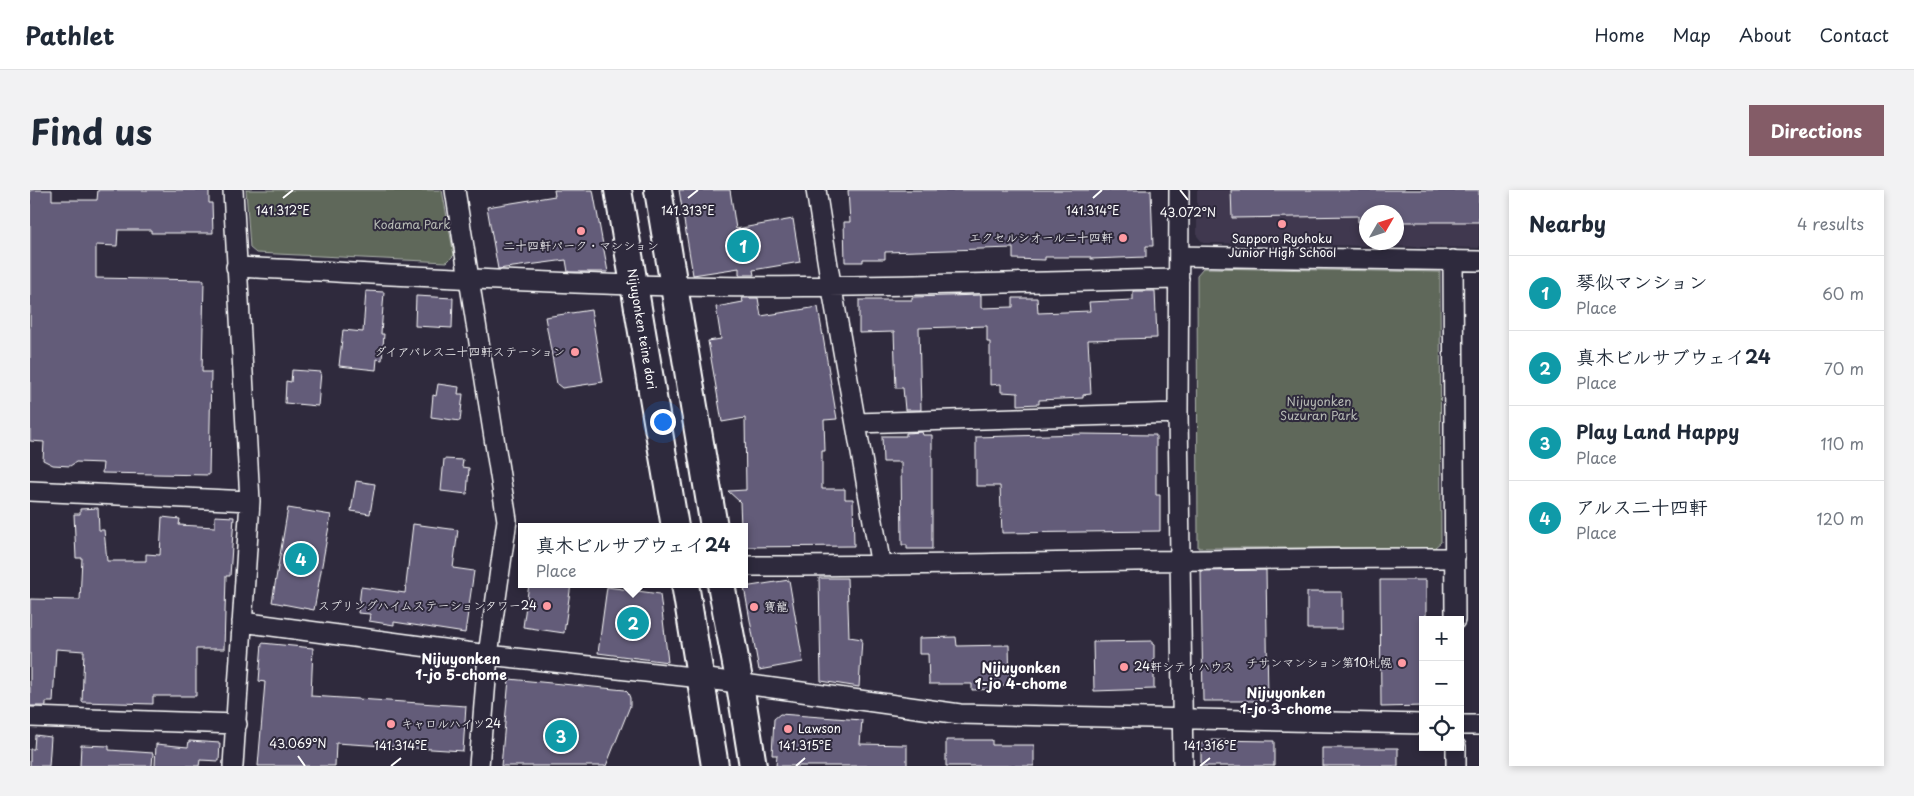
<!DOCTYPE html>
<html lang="en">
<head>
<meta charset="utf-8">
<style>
	body { margin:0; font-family:"Playpen Sans","Klee One",sans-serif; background:#f2f2f3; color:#1f2937 }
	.controls { position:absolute; right:15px; bottom:15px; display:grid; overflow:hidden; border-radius:0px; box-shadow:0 2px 8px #0003 }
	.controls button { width:45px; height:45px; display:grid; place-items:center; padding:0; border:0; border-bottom:1px solid #e0e1e3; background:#fff; color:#1f2937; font:25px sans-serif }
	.compass { position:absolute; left:1329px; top:15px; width:45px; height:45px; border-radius:50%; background:#fff; box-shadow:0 2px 8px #0003; rotate:51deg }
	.you { position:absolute; left:632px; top:231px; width:18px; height:18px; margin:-12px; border:4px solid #fff; border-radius:50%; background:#1a73e8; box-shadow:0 0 0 8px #1a73e833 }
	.badge { display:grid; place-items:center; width:32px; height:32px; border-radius:50%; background:#845c67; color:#fff; font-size:16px; font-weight:700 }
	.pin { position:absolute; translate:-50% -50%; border:2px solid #fff; box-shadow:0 1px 5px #0006 }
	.popup { position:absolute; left:488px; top:333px; width:230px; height:65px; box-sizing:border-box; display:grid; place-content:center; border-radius:0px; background:#fff; filter:drop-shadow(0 1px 4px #0005); font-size:16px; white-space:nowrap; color:#747a83 }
	.popup b { font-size:19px; color:#1f2937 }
	.popup::after { content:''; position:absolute; left:50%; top:100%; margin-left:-10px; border:10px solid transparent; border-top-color:#fff }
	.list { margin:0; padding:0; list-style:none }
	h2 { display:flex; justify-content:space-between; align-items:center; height:65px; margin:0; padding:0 20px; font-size:21px }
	h2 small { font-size:16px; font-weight:400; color:#747a83 }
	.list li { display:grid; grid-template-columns:32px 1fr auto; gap:15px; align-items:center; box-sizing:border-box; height:75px; padding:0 20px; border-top:1px solid #e0e1e3 }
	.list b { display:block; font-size:19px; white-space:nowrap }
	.list p { margin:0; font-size:16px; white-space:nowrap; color:#747a83 }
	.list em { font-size:16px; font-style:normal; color:#747a83 }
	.icon { flex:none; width:28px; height:28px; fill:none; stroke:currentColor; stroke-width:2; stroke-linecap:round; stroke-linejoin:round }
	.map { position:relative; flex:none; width:1449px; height:576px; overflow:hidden; border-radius:0px }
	header { display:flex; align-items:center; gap:30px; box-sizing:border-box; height:70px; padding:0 25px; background:#fff; border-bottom:1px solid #e0e1e3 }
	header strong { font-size:24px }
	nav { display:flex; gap:28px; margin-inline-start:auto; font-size:18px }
	.intro { display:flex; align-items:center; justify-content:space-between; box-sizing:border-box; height:120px; padding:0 30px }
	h1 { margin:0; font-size:35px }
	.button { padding:12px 22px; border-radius:0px; background:#845c67; color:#fff; font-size:18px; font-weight:700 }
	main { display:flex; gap:30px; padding:0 30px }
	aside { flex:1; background:#fff; border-radius:0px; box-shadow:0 2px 8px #0003 }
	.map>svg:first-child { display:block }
	.built { fill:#3f394f; fill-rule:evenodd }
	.green { fill:#5e675a; stroke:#aeb3ac }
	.building { fill:#645c79; stroke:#fff }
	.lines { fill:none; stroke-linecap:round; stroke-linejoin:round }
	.street-casing { stroke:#fff; stroke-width:22 }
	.secondary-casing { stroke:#fff; stroke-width:30 }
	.street { stroke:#2f2a3d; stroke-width:19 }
	.secondary { stroke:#2f2a3d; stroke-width:26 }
	.ticks { fill:none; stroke:#fff; stroke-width:2 }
	.poi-dot { fill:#ff9aa2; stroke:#2f2a3d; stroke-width:2 }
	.labels { text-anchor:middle; stroke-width:4; stroke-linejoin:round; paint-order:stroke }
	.park-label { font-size:12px; fill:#b7bbb5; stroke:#2f2a3d }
	.poi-label { font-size:12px; fill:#fff; stroke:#2f2a3d; text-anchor:end }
	.street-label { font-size:12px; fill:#fff; stroke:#2f2a3d }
	.neighbourhood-label { font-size:14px; font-weight:bold; fill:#fff; stroke:#2f2a3d }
	.ticks-label { font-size:12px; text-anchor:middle; fill:#fff; stroke:#2f2a3d; stroke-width:4; stroke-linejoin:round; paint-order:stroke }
</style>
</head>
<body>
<header>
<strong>Pathlet</strong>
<nav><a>Home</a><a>Map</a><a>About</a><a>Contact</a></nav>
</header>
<div class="intro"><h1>Find us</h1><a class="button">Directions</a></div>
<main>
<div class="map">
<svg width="1449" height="576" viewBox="0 0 1449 576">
	<rect width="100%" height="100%" fill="#2f2a3d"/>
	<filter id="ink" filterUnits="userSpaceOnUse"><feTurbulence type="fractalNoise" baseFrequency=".02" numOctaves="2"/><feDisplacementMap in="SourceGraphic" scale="10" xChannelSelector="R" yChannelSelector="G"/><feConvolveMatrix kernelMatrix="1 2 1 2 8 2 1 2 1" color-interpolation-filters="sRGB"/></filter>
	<g filter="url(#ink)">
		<!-- built -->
		<path class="built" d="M1167 0H1449V58L1173 53 1167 46ZM1336 22H1366V52H1336Z"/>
		<!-- green -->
		<path class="green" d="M216 0H412L424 65 417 72 226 63 220 58Z
			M1173 78 1410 82 1411 352 1404 358H1168L1167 85Z"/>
		<!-- building -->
		<path class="building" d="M0 0H22V10H67L68 0H179V13H182L183 43H121V40H88L87 56 66 55V88L174 90 172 182H181L179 285 72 283 73 273 46 272 40 276 23 275 13 270 14 252 0 251Z
			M524 0H563L578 82H538L536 70 468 79 457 17 525 6Z
			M649 0H700L706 39 763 29 770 72 723 80 724 85H709V78L663 85Z
			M818 0H1121L1123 56H1116V67L1061 69V67H1015V70L983 69V58L855 62V69H833V72H815L814 32H820Z
			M1201 0H1449V32H1366V22H1336V32H1328V26L1202 28Z
			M336 101 354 102 351 144H354L352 170 347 169 346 180 309 176 313 140 333 142Z
			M1103 101H1125L1127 148 1058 150 1061 204 1053 205V208L1009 210V214L988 215V203L971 202V194L960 195V152H957V136L889 138 891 220H875L873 198H866L864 142 829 143V110H882V107L951 105V118L983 117V108H1007L1008 123 1060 121 1059 112 1103 110Z
			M386 106 423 108 422 138 385 136Z
			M712 108H728L731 126 788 117 807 229 794 230 795 261H792V299H815V309H823L824 356 714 357V337H711L710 312 698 301 716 300 715 228 692 232 678 151 691 149 686 117 713 112Z
			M561 120 573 192 532 198 527 194 515 127Z
			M262 180 291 182 288 216 255 213 256 191 261 192Z
			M408 194 429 197 428 204H433L430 231 401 227 403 205 406 206Z
			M892 242 893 245H902V359H877V355H872L871 272H853L852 246H876V243Z
			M1052 244 1126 245V305H1130V341L972 343 970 296H946V247Z
			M414 269 433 270 432 277 439 278 437 304 411 301Z
			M326 291 345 294 340 324 321 321Z
			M68 318 69 340H74L77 371H116V364L130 365 132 327 150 329 149 335 185 337V326L204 327 200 386H196L194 459H166V506H123V514L52 512 54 461 26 459 23 512H16V516H0V409L50 410 52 368H46L44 324H50V319Z
			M258 318 301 325 284 420 242 412Z
			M383 334 428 340 423 378 444 381 435 443 364 432V435L339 431 340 424 328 423 331 397 375 403Z
			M1236 380 1238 511H1173L1171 381Z
			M789 388H817L819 447 832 449 829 497 791 491Z
			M759 390 773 472 729 480 714 397Z
			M1350 390H1396V430H1393V516L1351 517Z
			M499 394H541L534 443 493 437Z
			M577 397 630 404 638 472 568 463Z
			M1277 402H1312V439H1277Z
			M926 447 927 456 979 455 980 496H971V499L942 500V494H899L898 464H889V448Z
			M1122 451V454H1124V499L1064 501 1063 452Z
			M232 453 283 458 281 506 436 516 433 561 306 553 305 576H228L235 492 229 491Z
			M479 489 595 500 598 503 600 508V516L576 576H471Z
			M750 524 832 530 830 554 877 555V576H746L747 565H742L744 529Z
			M5 545 21 547 19 576H0V559H4Z
			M916 550H962V555H1004V576H916Z
			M1179 550 1244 551V576H1171V553L1179 554Z
			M159 551 190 553 189 571 170 570 169 576H125L126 554 158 557Z
			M51 555 79 556V560L123 563 122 576H50Z
			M1292 558H1368V576H1292Z"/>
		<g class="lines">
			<!-- street casing -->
			<g class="street-casing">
				<path id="street" d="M203 0 220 311 203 576
					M425 0 477 330 458 465 449 576
					M786 0 799 82 851 376
					M1149 0 1148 223 1153 576
					M1149 66 1449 71
					M1423 70 1425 430
					M206 77C351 84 497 93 642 96 811 99 980 92 1149 89
					M826 233 1148 223
					M0 301 220 311
					M714 376C951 376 1188 367 1425 368
					M212 432 458 465 671 488 930 524 1393 534
					M0 527 207 534
					M1430 535H1449
					M1426 557V576"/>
			</g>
			<!-- secondary casing -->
			<g class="secondary-casing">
				<g id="secondary">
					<path id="s1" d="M588 0 645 337"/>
					<path d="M628 0 684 337"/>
					<path d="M655 394 685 576"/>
					<path d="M691 394 710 495 723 576"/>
				</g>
			</g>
			<!-- street -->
			<use href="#street" class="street"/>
			<!-- secondary -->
			<use href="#secondary" class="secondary"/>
		</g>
	</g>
	<!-- ticks -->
	<path class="ticks" d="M1150 0 1158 10M253 8 263 0M658 8 668 0M1063 8 1072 0M268 566 275 576M361 576 371 568M766 576 775 568M1170 576 1180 568"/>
	<!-- markers -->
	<g class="poi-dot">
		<circle cx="1252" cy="34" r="5"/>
		<circle cx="551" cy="41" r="5"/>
		<circle cx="1093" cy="48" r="5"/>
		<circle cx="545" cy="162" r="5"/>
		<circle cx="517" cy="416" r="5"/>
		<circle cx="724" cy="417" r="5"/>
		<circle cx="1372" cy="473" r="5"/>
		<circle cx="1094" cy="477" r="5"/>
		<circle cx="361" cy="534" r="5"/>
		<circle cx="758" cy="539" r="5"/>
	</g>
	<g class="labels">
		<!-- park labels -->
		<g class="park-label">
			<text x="382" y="39">Kodama Park</text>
			<text x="1289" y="216">Nijuyonken<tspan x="1289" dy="14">Suzuran Park</tspan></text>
		</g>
		<!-- poi labels -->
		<g class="poi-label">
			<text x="1083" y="52">エクセルシオール二十四軒</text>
			<text x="1252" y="53" text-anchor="middle">Sapporo Ryohoku<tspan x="1252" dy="14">Junior High School</tspan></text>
			<text x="551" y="60" text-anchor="middle">二十四軒パーク・マンション</text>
			<text x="535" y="166">ダイアパレス二十四軒ステーション</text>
			<text x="507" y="420">スプリングハイムステーションタワー24</text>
			<text x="734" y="421" text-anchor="start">寶龍</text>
			<text x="1362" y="477">チサンマンション第10札幌</text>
			<text x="1104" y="481" text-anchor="start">24軒シティハウス</text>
			<text x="371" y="538" text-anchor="start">キャロルハイツ24</text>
			<text x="768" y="543" text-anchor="start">Lawson</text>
		</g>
		<!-- street labels -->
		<g class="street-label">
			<text dy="4" stroke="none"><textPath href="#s1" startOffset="141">Nijuyonken teine dori</textPath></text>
		</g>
		<!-- neighbourhood labels -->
		<g class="neighbourhood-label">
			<text x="431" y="474">Nijuyonken<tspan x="431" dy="16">1-jo 5-chome</tspan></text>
			<text x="991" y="483">Nijuyonken<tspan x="991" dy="16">1-jo 4-chome</tspan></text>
			<text x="1256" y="508">Nijuyonken<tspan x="1256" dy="16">1-jo 3-chome</tspan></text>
		</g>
	</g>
	<g class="ticks-label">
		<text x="253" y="25">141.312°E</text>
		<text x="658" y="25">141.313°E</text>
		<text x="1063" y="25">141.314°E</text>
		<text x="1158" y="27">43.072°N</text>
		<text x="268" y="558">43.069°N</text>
		<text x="371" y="560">141.314°E</text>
		<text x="775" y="560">141.315°E</text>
		<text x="1180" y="560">141.316°E</text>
	</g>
</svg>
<div class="controls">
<button>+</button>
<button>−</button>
<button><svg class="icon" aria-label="locate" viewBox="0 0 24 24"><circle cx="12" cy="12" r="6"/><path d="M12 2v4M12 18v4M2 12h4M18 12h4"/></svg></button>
</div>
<svg class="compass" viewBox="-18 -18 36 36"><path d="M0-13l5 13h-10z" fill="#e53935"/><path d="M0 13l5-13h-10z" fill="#747a83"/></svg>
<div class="you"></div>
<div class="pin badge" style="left:713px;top:56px;background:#0f9aa8">1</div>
<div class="pin badge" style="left:603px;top:433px;background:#0f9aa8">2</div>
<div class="popup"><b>真木ビルサブウェイ24</b>Place</div>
<div class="pin badge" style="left:531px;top:546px;background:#0f9aa8">3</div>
<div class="pin badge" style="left:271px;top:369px;background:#0f9aa8">4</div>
</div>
<aside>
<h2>Nearby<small>4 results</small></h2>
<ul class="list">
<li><span class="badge" style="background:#0f9aa8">1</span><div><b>琴似マンション</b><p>Place</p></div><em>60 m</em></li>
<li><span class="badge" style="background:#0f9aa8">2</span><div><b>真木ビルサブウェイ24</b><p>Place</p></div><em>70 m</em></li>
<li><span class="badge" style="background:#0f9aa8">3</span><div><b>Play Land Happy</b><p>Place</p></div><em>110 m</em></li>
<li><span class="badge" style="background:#0f9aa8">4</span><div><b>アルス二十四軒</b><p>Place</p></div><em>120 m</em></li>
</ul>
</aside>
</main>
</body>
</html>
